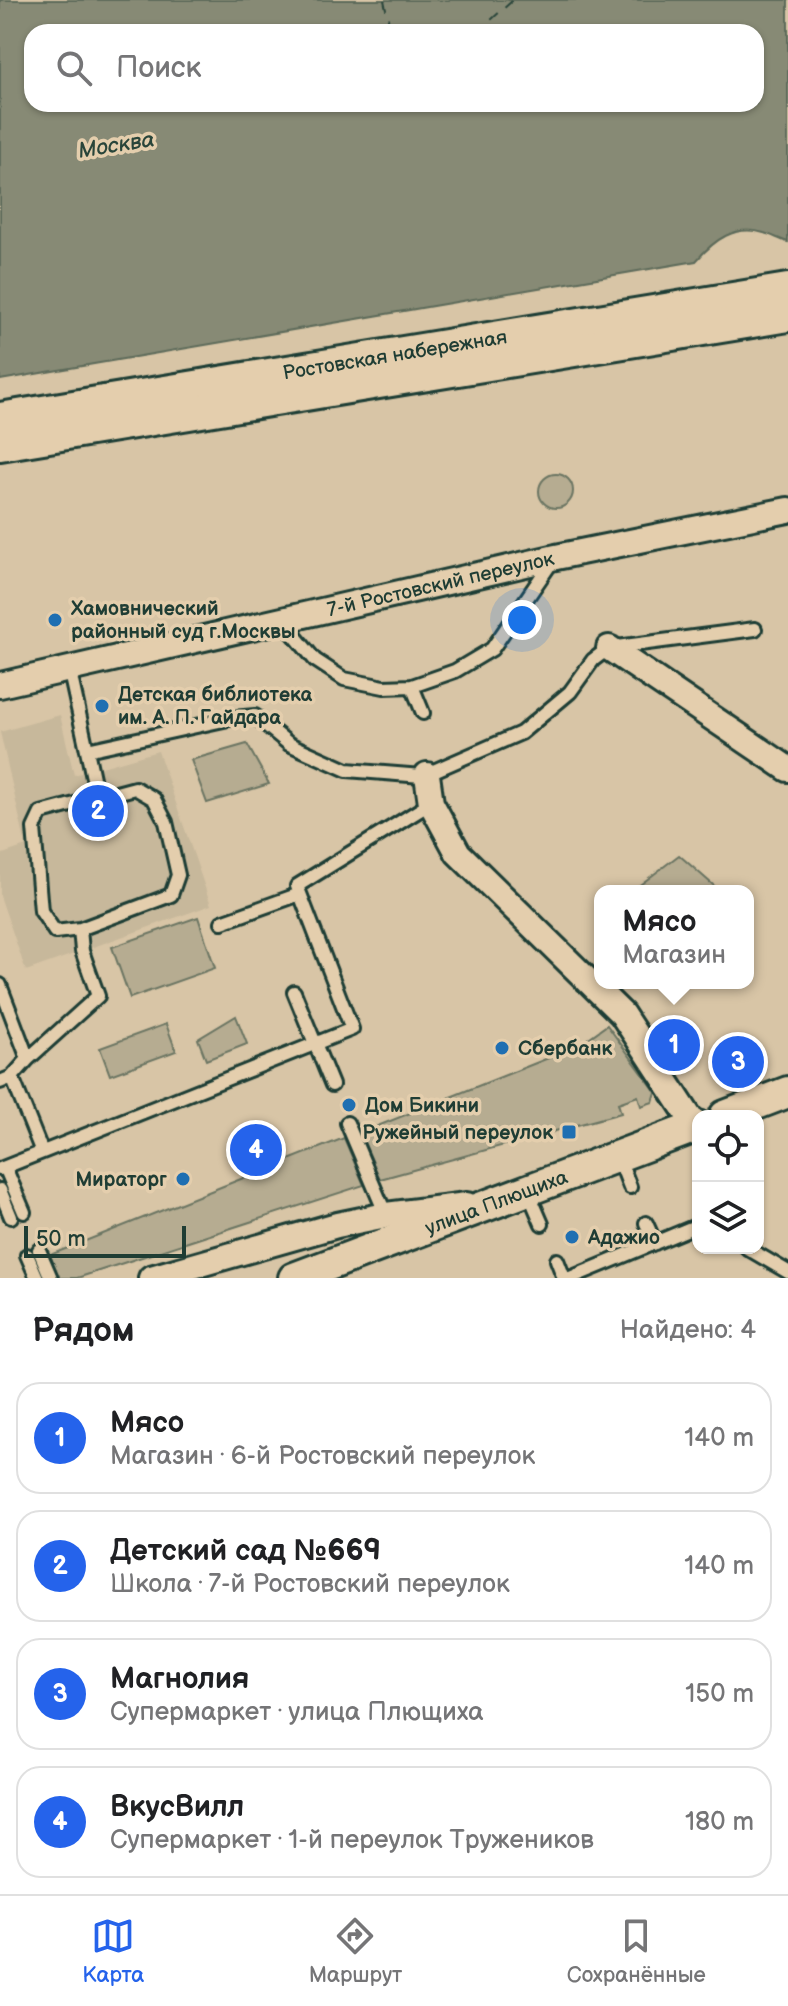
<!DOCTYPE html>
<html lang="ru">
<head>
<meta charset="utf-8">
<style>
	body { margin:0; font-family:"Balsamiq Sans",sans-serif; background:#f6f6f6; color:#202124 }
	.controls { position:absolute; right:24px; bottom:24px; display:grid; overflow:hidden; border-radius:16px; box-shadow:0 2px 6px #0004 }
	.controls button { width:72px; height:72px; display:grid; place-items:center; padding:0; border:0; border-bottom:2px solid #e0e0e0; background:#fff; color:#202124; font:40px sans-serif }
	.scale { position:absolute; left:24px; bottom:20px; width:162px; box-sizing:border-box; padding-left:8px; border:4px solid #1f3d34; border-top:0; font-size:22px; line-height:28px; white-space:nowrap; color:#1f3d34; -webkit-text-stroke:6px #e4cead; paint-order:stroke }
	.you { position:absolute; left:522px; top:620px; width:28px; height:28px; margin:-20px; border:6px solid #fff; border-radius:50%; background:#1a73e8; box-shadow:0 0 0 12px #1a73e833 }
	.badge { display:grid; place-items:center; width:52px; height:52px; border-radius:50%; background:#2563eb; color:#fff; font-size:26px; font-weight:700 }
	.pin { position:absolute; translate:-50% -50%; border:4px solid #fff; box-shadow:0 2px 8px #0006 }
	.popup { position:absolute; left:594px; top:885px; width:160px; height:104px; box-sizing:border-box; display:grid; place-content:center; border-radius:16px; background:#fff; filter:drop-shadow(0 2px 6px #0005); font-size:26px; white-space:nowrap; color:#757577 }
	.popup b { font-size:30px; color:#202124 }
	.popup::after { content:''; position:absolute; left:50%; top:100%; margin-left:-16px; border:16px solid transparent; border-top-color:#fff }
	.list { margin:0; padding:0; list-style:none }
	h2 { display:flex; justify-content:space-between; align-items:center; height:104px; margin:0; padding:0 32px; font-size:34px }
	h2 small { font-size:26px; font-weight:400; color:#757577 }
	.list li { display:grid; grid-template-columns:52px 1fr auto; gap:24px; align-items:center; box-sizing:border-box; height:112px; margin:0 16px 16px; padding:0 16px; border:2px solid #e0e0e0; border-radius:24px }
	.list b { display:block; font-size:30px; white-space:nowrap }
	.list p { margin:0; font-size:26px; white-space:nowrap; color:#757577 }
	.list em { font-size:26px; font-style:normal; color:#757577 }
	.icon { flex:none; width:44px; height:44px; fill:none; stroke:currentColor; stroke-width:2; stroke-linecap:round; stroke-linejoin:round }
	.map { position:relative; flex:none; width:788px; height:1278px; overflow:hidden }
	.search { position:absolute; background:#fff; box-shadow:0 2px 6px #0004; left:24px; right:24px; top:24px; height:88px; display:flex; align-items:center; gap:20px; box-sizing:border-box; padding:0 28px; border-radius:24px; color:#757577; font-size:30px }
	.sheet { height:616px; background:#fff }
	nav { display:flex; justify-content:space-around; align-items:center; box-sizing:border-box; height:112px; border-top:2px solid #e0e0e0; background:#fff; font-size:22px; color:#757577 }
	nav a { display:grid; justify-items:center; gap:4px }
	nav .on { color:#2563eb }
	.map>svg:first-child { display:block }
	.built { fill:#c7b89b }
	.green { fill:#b6ac91; stroke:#6a7462; stroke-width:2 }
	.water { fill:#878a74; stroke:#5d6b5a; stroke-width:2; fill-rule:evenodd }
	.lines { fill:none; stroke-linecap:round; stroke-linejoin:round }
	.ferry { stroke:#29453a; stroke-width:2; stroke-dasharray:10 8; stroke-linecap:butt }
	.service-casing { stroke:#1f3d34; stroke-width:18 }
	.minor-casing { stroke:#1f3d34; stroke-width:30 }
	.tertiary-casing { stroke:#1f3d34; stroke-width:36 }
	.secondary-casing { stroke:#1f3d34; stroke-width:38 }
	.service { stroke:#e4cead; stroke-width:12 }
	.minor { stroke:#e4cead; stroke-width:24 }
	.tertiary { stroke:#e4cead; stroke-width:30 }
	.secondary { stroke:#e4cead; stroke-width:32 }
	.poi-dot { fill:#1f6fb2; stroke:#e4cead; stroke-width:3 }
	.labels { text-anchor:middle; stroke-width:7; stroke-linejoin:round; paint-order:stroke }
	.street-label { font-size:20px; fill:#1f3d34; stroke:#e4cead }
	.poi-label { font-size:20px; font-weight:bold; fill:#1f3d34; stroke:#e4cead; text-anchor:start }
	.water-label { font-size:22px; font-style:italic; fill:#29453a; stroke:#e4cead }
</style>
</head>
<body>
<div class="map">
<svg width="788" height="1278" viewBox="0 0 788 1278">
	<rect width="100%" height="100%" fill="#d8c5a6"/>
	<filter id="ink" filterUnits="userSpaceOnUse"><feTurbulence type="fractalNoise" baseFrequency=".0125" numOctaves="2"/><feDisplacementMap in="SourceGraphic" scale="16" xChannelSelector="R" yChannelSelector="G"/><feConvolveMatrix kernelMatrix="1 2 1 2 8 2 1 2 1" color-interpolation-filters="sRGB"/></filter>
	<g filter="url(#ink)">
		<!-- built -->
		<path class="built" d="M60 715 74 775 158 751 211 905 26 971 0 896V855L26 846 0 732Z"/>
		<!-- green -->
		<path class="green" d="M539 491a17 17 0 1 1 34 0a17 17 0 1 1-34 0Z
			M247 744 269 784 207 803 191 760Z
			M679 855 720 891H632Z
			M198 917 215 968 130 998 112 947Z
			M236 1016 247 1044 206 1060 198 1039Z
			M166 1024 176 1051 110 1075 100 1048Z
			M607 1025 656 1092 653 1102 641 1106 638 1096 618 1103 621 1113 380 1179 360 1133 576 1047Z
			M344 1138 364 1185 77 1278H55L45 1257Z"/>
		<!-- water -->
		<path class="water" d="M0 0H788V242C780 240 772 235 764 233 735 224 714 240 696 261L0 380ZM32 32H756V104H32Z"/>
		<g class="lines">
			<!-- ferry -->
			<path class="ferry" d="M384 0 391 32
				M478 32 513 0"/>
			<!-- service casing -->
			<g class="service-casing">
				<path id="service" d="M281 619 315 660 344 679 384 687 412 686 455 671 492 649 553 560
					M69 668 87 750 233 718 255 716 289 744 347 770 422 776 521 733 570 692 593 660 609 648 755 629
					M412 686 423 713
					M87 750 97 797
					M135 788 154 799 166 822 178 875 171 895 80 929 55 932 41 911 34 828 41 813Z
					M222 922 300 894
					M0 985 28 1059 12 1077 0 1082
					M294 992 332 1085
					M28 1059 98 996 82 951 80 929
					M12 1077 42 1152
					M347 1123 386 1215
					M618 1156 630 1187
					M5 1167 24 1212
					M0 1169 352 1029 297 886 431 803
					M527 1189 542 1224
					M0 1190 11 1217
					M646 1223 655 1243
					M747 1248 788 1272
					M39 1250 51 1278
					M27 1255 37 1278
					M557 1260 564 1278
					M570 1278 698 1225"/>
			</g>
			<!-- minor casing -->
			<g class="minor-casing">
				<g id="minor">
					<path d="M609 648 788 769"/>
					<path id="s1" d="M0 685 556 557 788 510"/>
					<path d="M427 775 431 803 458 853 622 1014 696 1127"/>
					<path d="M151 1278 337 1225 386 1215 467 1205"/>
				</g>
			</g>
			<!-- tertiary casing -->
			<g class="tertiary-casing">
				<g id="tertiary">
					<path d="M725 1116 788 1092"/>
					<path id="s2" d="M294 1278 698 1126"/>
				</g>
			</g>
			<!-- secondary casing -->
			<g class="secondary-casing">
				<g id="secondary">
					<path id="s3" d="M0 419 788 290"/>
					<path d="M0 444 788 315"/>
				</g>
			</g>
			<!-- service -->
			<use href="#service" class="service"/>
			<!-- minor -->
			<use href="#minor" class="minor"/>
			<!-- tertiary -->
			<use href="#tertiary" class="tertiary"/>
			<!-- secondary -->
			<use href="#secondary" class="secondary"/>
		</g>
	</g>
	<!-- markers -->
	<g class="poi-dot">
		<circle cx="55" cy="620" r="8"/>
		<circle cx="102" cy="706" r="8"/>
		<circle cx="502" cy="1048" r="8"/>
		<circle cx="349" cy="1105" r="8"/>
		<rect x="561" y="1124" width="16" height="16" rx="4"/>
		<circle cx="183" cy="1179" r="8"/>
		<circle cx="572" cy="1237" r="8"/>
	</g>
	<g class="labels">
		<!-- street labels -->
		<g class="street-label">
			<text dy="7" stroke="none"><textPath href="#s3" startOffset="400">Ростовская набережная</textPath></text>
			<text dy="7" stroke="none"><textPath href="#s1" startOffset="452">7-й Ростовский переулок</textPath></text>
			<text dy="7" stroke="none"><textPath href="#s2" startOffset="216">улица Плющиха</textPath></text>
		</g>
		<!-- poi labels -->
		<g class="poi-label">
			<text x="71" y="615">Хамовнический<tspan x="71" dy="23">районный суд г.Москвы</tspan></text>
			<text x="118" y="701">Детская библиотека<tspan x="118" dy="23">им. А. П. Гайдара</tspan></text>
			<text x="518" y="1055">Сбербанк</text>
			<text x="365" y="1112">Дом Бикини</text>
			<text x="553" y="1139" text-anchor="end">Ружейный переулок</text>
			<text x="167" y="1186" text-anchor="end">Мираторг</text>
			<text x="588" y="1244">Адажио</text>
		</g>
		<!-- water labels -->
		<g class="water-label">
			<text transform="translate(116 144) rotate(-9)" y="8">Москва</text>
		</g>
	</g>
</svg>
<div class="controls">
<button><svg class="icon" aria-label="locate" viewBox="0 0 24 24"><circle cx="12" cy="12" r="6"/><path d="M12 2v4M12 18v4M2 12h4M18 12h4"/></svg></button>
<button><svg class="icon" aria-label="layers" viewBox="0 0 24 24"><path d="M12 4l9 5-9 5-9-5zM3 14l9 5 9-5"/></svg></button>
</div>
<div class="scale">50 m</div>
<div class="you"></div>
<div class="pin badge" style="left:674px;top:1045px">1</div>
<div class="popup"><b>Мясо</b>Магазин</div>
<div class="pin badge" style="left:98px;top:811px">2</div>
<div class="pin badge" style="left:738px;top:1062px">3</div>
<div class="pin badge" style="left:256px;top:1150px">4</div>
<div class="search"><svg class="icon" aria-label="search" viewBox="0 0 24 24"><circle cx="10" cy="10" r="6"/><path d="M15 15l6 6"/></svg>Поиск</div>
</div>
<section class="sheet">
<h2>Рядом<small>Найдено: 4</small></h2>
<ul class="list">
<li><span class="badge">1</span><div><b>Мясо</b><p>Магазин · 6-й Ростовский переулок</p></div><em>140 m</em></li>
<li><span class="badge">2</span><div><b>Детский сад №669</b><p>Школа · 7-й Ростовский переулок</p></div><em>140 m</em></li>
<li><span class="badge">3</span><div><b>Магнолия</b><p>Супермаркет · улица Плющиха</p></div><em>150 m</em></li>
<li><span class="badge">4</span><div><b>ВкусВилл</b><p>Супермаркет · 1-й переулок Тружеников</p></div><em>180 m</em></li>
</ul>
</section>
<nav>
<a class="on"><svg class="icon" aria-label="map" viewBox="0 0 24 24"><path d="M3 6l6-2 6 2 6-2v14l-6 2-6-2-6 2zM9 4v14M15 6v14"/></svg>Карта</a>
<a><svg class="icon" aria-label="directions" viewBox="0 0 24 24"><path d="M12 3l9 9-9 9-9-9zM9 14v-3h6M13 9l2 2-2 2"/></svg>Маршрут</a>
<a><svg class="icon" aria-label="saved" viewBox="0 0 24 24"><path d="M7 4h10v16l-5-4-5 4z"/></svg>Сохранённые</a>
</nav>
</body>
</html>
